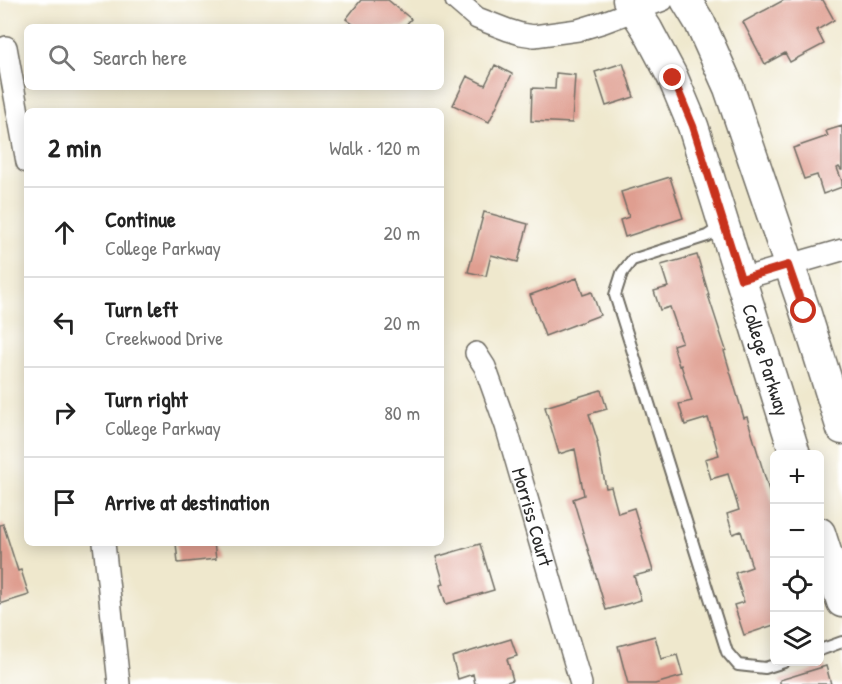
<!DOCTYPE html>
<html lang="en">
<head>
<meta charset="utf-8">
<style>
	body { margin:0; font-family:"Patrick Hand",sans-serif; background:#f6f6f6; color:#222 }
	.controls { position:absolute; right:18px; bottom:18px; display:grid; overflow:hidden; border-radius:9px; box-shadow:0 3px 15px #0003 }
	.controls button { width:54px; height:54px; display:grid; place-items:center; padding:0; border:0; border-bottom:2px solid #e0e0e0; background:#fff; color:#222; font:30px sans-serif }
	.stop { position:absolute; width:18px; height:18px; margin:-14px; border:4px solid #c8321e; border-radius:50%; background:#fff }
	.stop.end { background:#c8321e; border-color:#fff; box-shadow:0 2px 6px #0008 }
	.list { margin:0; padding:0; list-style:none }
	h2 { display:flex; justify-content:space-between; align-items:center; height:78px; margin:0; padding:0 24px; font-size:26px }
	h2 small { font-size:20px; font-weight:400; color:#767676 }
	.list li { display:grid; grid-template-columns:39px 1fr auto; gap:18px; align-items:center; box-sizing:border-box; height:90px; padding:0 24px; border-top:2px solid #e0e0e0 }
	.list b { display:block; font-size:22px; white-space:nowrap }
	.list p { margin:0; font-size:20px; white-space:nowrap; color:#767676 }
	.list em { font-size:20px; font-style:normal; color:#767676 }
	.icon { flex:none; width:33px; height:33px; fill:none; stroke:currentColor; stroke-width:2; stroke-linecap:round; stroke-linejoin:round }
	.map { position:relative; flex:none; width:842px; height:684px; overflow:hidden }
	.search { position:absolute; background:#fff; box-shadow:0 3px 15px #0003; left:24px; top:24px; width:420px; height:66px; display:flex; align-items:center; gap:15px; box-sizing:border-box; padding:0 21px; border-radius:9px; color:#767676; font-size:22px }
	.panel { position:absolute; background:#fff; box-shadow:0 3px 15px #0003; left:24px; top:108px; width:420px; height:438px; border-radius:9px }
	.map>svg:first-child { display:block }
	.building { fill:#df9e90 }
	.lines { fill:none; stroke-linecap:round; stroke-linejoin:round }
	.service-casing { stroke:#706d64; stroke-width:14 }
	.minor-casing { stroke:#706d64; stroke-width:24 }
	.secondary-casing { stroke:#706d64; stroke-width:33 }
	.service { stroke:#fff; stroke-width:10 }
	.minor { stroke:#fff; stroke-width:21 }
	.secondary { stroke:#fff; stroke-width:30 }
	.route { stroke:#c8321e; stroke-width:8 }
	.labels { text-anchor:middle; stroke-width:4.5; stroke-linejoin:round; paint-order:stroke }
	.street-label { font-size:20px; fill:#2b2b2b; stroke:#fff }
</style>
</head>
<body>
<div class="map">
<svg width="842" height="684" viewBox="0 0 842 684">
	<rect width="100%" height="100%" fill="#fff"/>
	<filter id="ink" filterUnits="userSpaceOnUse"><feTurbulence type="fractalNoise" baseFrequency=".0167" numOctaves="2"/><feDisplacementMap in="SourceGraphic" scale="12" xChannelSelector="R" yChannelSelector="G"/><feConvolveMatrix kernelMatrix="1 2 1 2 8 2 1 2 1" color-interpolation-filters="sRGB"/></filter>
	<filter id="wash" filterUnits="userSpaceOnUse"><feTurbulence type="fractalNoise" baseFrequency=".008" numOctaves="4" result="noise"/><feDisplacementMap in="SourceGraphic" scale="24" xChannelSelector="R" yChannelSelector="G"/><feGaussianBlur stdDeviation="1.35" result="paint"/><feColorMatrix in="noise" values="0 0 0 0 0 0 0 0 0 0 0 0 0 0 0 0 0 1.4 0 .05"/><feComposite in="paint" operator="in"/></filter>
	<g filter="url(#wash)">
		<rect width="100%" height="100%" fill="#efe8cd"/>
		<g id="blocks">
			<!-- building -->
			<path class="building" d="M361 0H388L411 19 404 27H357L346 19Z
				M784 0H823L834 20 817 30 824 44 790 62 785 53 765 64 743 22Z
				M623 63 634 97 606 106 595 72Z
				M495 65 512 74 489 122 453 105 467 76 485 85Z
				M556 73 575 75 572 123 531 121 532 88 555 89Z
				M842 126V170H841L839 167 837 168 842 181V187L823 194 817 175 804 179 793 148 828 136 826 131Z
				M670 177 683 218 625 237 620 220 629 217 621 192Z
				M484 212 528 224 518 262 491 255 486 276 468 272Z
				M697 255 709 295H708L726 350 724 351 744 418 747 417 774 507V625L744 635 734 605 744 602 735 573 752 567 741 531 733 534 727 514 739 510 728 474 711 479 705 459 719 455 708 418 685 425 679 404 692 401 681 365 679 366 673 345 682 342 670 307 660 310 654 291 668 287 661 265Z
				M577 278 583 295 592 292 600 315 545 336 530 295Z
				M601 390 607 409 589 414 598 442H597L606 488 611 487 618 513 634 508 653 571 634 576 641 600 606 610 573 499 584 495 575 449 559 454 545 407Z
				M3 524 18 571 21 570 29 595 0 604V525Z
				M176 543H214L216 559 178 563Z
				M480 544 494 590 446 604 440 585 444 584 436 557Z
				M655 636 661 659 677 655 683 676 655 684H628L618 646Z
				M511 639 517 656 507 659 513 680 500 684H475L473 674 458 679 452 657Z
				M826 666 831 684H780V680Z"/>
		</g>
	</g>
	<g filter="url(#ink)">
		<use href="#blocks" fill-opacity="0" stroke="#706d64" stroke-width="1.5"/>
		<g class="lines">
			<!-- service casing -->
			<g class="service-casing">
				<path id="service" d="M722 226 707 236 632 260 622 273 615 295 727 652 738 665 765 668 784 662
					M820 650 842 642"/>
			</g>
			<!-- minor casing -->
			<g class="minor-casing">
				<g id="minor">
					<path d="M456 0 477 18 508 30 521 34 534 36 578 30 604 22 663 0"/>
					<path d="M6 47 27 162"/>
					<path d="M741 279 842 250"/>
					<path id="s1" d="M476 353 485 367 506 426 581 684"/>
					<path d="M104 543 119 684"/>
				</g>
			</g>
			<!-- secondary casing -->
			<g class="secondary-casing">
				<g id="secondary">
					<path id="s2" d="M628 0 647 29 673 78 693 126 795 454"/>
					<path d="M686 0 700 23 729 88 805 311 842 429"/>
					<path d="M820 533 842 602"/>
				</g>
			</g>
			<!-- service -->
			<use href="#service" class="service"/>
			<!-- minor -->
			<use href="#minor" class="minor"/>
			<!-- secondary -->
			<use href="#secondary" class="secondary"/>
		</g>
	</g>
	<g class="lines" filter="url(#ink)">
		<!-- route -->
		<path class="route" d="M673 78 693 126 741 279 788 265 804 311"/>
	</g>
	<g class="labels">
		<!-- street labels -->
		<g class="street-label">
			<text dy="7" stroke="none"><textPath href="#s2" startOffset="387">College Parkway</textPath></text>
			<text dy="7" stroke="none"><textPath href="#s1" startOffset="174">Morriss Court</textPath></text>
		</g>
	</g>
</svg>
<div class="controls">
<button>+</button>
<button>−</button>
<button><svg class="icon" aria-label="locate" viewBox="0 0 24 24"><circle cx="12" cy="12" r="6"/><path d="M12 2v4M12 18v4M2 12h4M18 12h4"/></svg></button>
<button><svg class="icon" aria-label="layers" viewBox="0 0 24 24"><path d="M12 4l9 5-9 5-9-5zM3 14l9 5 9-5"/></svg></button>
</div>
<div class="stop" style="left:804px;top:311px"></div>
<div class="stop end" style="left:673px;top:78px"></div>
<div class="search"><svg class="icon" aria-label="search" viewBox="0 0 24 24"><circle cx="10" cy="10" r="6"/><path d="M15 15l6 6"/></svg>Search here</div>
<section class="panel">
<h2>2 min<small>Walk · 120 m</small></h2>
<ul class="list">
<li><svg class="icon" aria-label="ahead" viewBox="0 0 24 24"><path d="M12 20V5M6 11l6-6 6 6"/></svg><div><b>Continue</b><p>College Parkway</p></div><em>20 m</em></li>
<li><svg class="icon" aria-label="left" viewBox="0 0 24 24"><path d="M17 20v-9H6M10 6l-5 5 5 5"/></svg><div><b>Turn left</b><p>Creekwood Drive</p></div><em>20 m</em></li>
<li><svg class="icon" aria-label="right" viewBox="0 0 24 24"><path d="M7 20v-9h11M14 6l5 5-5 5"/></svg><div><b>Turn right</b><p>College Parkway</p></div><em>80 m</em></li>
<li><svg class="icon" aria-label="arrive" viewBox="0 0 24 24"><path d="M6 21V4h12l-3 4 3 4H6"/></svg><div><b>Arrive at destination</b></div></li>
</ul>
</section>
</div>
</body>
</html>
